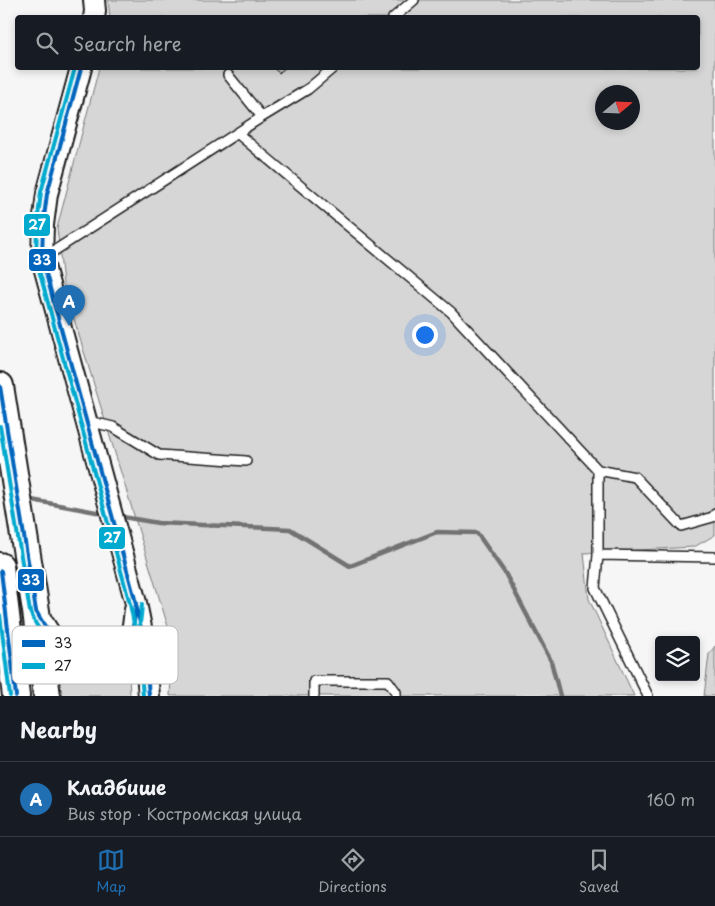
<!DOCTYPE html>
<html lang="en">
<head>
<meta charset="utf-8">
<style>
	body { margin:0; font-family:"Playpen Sans",sans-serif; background:#242831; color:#f1f3f6 }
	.controls { position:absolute; right:15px; bottom:15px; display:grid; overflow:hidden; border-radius:5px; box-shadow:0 2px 8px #0003 }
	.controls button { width:45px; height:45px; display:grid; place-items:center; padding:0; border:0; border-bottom:1px solid #363941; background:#171b24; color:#f1f3f6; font:25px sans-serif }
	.compass { position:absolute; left:595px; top:85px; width:45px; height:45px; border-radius:50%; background:#171b24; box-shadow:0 2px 8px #0003; rotate:71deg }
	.you { position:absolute; left:424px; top:334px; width:18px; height:18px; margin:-12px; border:4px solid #fff; border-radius:50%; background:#1a73e8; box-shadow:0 0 0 8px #1a73e833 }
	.badge { display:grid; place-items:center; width:32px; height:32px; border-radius:50%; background:#1f6fb2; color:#fff; font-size:16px; font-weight:700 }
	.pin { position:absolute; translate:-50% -41px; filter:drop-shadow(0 1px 2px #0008) }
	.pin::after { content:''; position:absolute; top:26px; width:18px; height:15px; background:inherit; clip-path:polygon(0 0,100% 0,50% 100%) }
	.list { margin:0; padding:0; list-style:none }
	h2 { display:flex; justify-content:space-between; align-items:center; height:65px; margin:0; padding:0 20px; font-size:21px }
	h2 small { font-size:16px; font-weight:400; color:#9ea1a6 }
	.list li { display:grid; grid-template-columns:32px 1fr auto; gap:15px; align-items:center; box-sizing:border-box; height:75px; padding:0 20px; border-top:1px solid #363941 }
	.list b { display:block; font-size:19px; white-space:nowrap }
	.list p { margin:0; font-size:16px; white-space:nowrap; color:#9ea1a6 }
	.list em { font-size:16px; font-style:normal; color:#9ea1a6 }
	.icon { flex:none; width:28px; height:28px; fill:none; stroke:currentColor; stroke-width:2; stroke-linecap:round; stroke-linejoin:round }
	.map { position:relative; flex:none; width:715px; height:696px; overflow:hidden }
	.search { position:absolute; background:#171b24; box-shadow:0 2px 8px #0003; left:15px; right:15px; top:15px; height:55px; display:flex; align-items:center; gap:12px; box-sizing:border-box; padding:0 18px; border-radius:5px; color:#9ea1a6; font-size:19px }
	.sheet { height:140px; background:#171b24 }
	nav { display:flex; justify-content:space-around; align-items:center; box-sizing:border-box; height:70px; border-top:1px solid #363941; background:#171b24; font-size:14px; color:#9ea1a6 }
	nav a { display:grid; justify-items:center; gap:2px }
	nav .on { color:#1f6fb2 }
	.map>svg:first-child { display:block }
	.green { fill:#d6d6d6; stroke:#797979; fill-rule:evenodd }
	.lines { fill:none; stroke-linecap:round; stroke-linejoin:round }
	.stream { stroke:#727272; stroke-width:4.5 }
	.building { fill:#c0c0c0; stroke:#1c1c1c }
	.service-casing { stroke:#1c1c1c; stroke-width:12 }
	.tertiary-casing { stroke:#1c1c1c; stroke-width:24 }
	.primary-casing { stroke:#1c1c1c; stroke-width:30 }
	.service { stroke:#fff; stroke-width:9 }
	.tertiary { stroke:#fff; stroke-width:20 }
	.primary { stroke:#fff; stroke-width:26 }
	.bus-1-casing { stroke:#fff; stroke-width:8 }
	.bus-2-casing { stroke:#fff; stroke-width:8 }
	.bus-1 { stroke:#0065bd; stroke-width:4 }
	.bus-2 { stroke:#00a9ce; stroke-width:4 }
	.key { fill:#fff; stroke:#bbb; stroke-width:1 }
	.key-label { font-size:14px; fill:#1c1c1c }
	.line-badge { stroke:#fff; stroke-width:2 }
	.badge-label { font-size:14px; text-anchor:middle; font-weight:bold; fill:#fff }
</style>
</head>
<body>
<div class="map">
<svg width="715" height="696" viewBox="0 0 715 696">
	<rect width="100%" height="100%" fill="#f6f6f6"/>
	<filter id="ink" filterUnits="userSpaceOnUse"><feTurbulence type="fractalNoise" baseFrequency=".02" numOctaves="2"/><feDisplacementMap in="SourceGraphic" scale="10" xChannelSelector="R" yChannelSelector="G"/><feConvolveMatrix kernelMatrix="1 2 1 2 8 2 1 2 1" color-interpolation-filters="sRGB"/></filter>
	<g filter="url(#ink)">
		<!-- green -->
		<path class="green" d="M108 0H715V535L694 547 584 553 589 599 634 696H170L173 643 63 283 57 228 99 68H698V18H110ZM602 92H632V122H602Z
			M715 646V696H704L709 654Z
			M128 652 130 696H58L54 657C86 674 100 678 128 652Z"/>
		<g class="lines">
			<!-- stream -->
			<path class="stream" d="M26 499 107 514
				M117 516 158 523 290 529 350 566 437 532 477 533 505 573 551 661 560 696"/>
		</g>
		<!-- building -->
		<path class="building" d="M273 68H285L279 73Z"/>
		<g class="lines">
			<!-- service casing -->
			<g class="service-casing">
				<path id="service" d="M393 18 414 0
					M262 117 308 89 333 68
					M237 133 451 312 598 470V555L715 557
					M43 258 262 117 228 75
					M88 421 113 427 159 455 246 461
					M598 470 635 477 681 526 713 517 715 514
					M598 555 595 588 648 696
					M314 696V681H388L396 692V696"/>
			</g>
			<!-- tertiary casing -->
			<g class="tertiary-casing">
				<path id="tertiary" d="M94 18 95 11 94 0
					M81 68 47 194 43 225 42 259 136 603 145 647 149 696
					M38 615C45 626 51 638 61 647 79 661 101 663 119 648 125 643 130 637 132 629 134 623 134 616 135 610"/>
			</g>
			<!-- primary casing -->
			<g class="primary-casing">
				<path id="primary" d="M0 386 36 611 47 696
					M0 566 16 696"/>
			</g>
			<!-- service -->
			<use href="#service" class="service"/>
			<!-- tertiary -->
			<use href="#tertiary" class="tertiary"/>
			<!-- primary -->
			<use href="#primary" class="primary"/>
			<!-- bus-1 casing -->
			<g class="bus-1-casing">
				<path id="bus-1" d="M0 386 36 611C43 623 50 637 61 646 80 661 112 663 127 641 134 629 135 616 136 603L42 259 43 225 47 194 81 68
					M1 571 16 696
					M134 595 145 647 149 696"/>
			</g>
			<!-- bus-2 casing -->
			<g class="bus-2-casing">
				<path id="bus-2" d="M75 68 41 192 37 225 36 259 130 604 139 648 143 696
					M0 426 30 612C43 642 71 673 107 662 117 659 126 653 132 645 140 632 141 618 142 604
					M0 615 10 696"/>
			</g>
			<!-- bus-1 -->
			<use href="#bus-1" class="bus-1"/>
			<!-- bus-2 -->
			<use href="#bus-2" class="bus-2"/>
		</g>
	</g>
	<!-- legend -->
	<rect x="12" y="626" width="166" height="58" rx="8" class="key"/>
	<rect x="22" y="640" width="23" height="7" fill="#0065bd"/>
	<rect x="22" y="663" width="23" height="6" fill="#00a9ce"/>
	<g class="key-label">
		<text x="54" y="648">33</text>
		<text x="54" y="671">27</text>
	</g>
	<g class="line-badge">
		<rect x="23" y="213" width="28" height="24" rx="5" fill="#00a9ce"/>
		<rect x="28" y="248" width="29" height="24" rx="5" fill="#0065bd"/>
		<rect x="98" y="526" width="28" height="24" rx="5" fill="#00a9ce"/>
		<rect x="17" y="568" width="28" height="24" rx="5" fill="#0065bd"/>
	</g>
	<g class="badge-label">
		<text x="37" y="230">27</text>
		<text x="42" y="265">33</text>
		<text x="112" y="543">27</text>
		<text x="31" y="585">33</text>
	</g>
</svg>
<div class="controls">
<button><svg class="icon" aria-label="layers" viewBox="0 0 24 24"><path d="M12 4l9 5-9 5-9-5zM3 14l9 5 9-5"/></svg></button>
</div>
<svg class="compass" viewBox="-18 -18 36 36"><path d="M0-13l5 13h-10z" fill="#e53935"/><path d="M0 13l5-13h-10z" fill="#9ea1a6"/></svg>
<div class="you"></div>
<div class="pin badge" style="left:69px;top:326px">A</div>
<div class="search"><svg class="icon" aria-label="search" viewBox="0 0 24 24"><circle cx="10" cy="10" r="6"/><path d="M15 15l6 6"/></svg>Search here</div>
</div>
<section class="sheet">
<h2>Nearby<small></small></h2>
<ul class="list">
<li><span class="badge">A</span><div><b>Кладбише</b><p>Bus stop · Костромская улица</p></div><em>160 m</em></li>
</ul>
</section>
<nav>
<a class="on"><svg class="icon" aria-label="map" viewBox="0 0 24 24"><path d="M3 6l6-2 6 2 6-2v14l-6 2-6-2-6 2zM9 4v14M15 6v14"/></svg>Map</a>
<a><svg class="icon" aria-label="directions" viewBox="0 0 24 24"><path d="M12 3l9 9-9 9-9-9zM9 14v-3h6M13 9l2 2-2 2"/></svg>Directions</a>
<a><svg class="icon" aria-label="saved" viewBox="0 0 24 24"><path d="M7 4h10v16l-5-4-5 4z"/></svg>Saved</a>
</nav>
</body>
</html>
